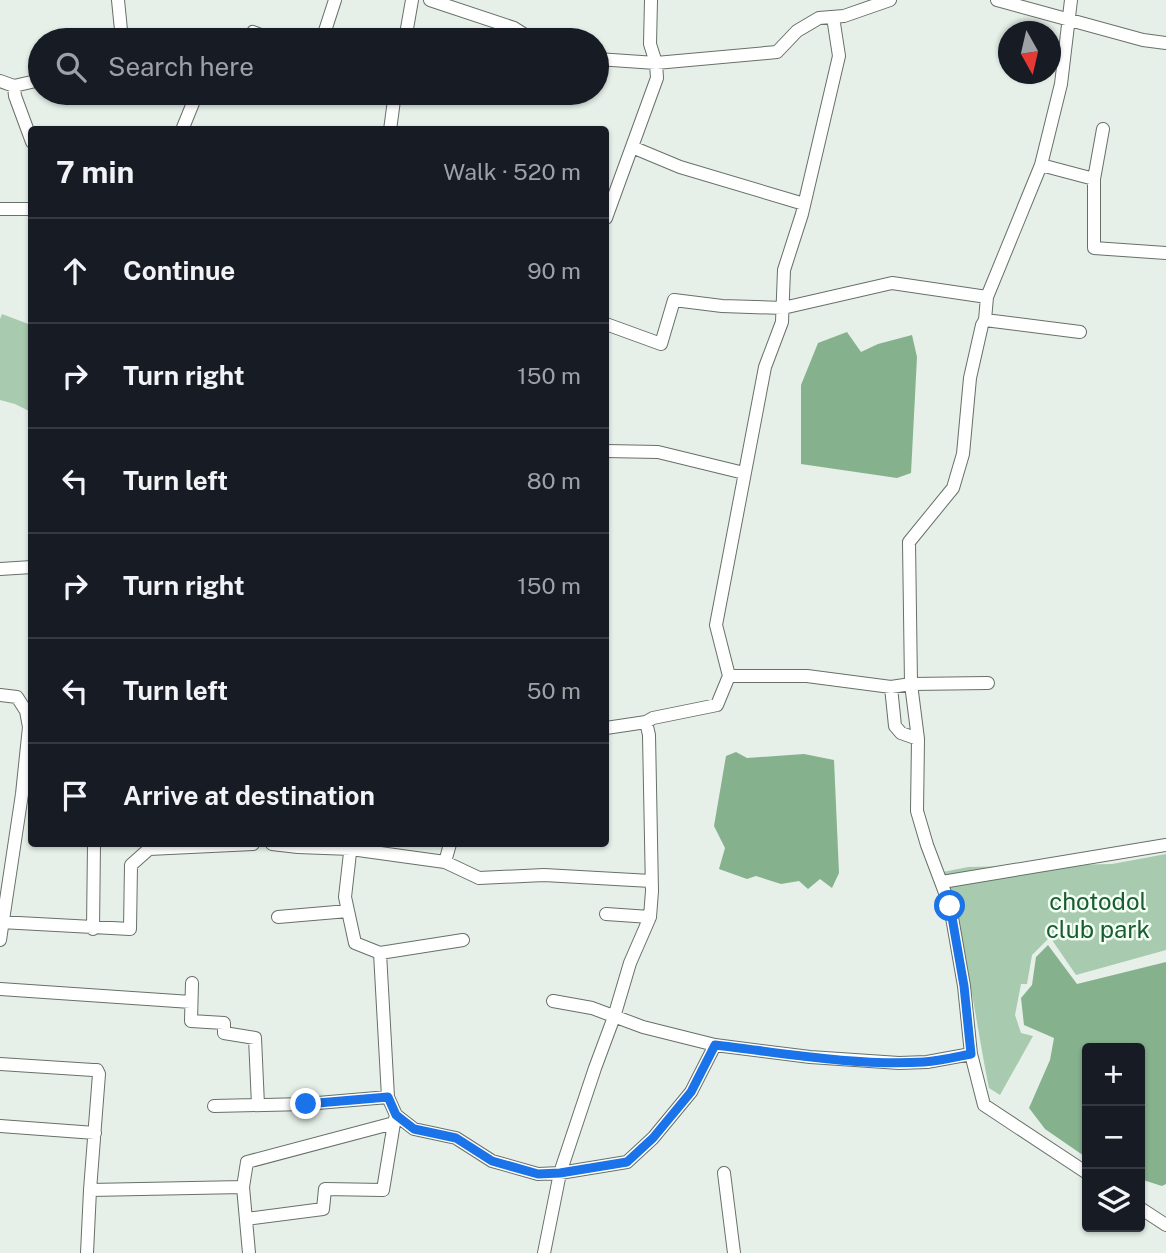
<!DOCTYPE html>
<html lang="en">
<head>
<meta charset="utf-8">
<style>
	body { margin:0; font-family:"Public Sans",sans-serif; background:#20242c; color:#f1f3f6 }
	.controls { position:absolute; right:21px; bottom:21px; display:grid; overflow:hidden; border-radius:7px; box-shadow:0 2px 5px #0004 }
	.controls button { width:63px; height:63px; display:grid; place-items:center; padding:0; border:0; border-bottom:2px solid #363941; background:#171b24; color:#f1f3f6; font:35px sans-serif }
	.compass { position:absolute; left:998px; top:21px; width:63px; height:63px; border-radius:50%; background:#171b24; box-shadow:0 2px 5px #0004; rotate:172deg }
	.stop { position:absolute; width:21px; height:21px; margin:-16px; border:5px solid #1a73e8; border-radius:50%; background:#fff }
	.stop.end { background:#1a73e8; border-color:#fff; box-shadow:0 2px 7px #0008 }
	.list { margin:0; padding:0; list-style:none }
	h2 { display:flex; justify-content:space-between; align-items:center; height:91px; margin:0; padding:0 28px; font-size:30px }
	h2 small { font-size:23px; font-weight:400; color:#9ea1a6 }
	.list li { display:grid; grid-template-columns:46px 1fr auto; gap:21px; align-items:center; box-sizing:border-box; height:105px; padding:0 28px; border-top:2px solid #363941 }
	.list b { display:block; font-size:26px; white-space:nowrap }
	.list em { font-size:23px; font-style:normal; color:#9ea1a6 }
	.icon { flex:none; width:38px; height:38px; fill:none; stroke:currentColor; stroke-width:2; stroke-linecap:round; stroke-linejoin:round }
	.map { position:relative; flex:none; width:1166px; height:1253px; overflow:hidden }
	.search { position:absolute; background:#171b24; box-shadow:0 2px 5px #0004; left:28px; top:28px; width:581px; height:77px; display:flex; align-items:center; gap:18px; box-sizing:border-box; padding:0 24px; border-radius:38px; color:#9ea1a6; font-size:26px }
	.panel { position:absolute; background:#171b24; box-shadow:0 2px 5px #0004; left:28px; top:126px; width:581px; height:721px; border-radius:7px }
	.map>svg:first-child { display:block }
	.green { fill:#a8caae }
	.water { fill:#85b18d }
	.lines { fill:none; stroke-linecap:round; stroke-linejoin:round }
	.street-casing { stroke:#677069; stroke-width:14 }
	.street { stroke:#fff; stroke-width:12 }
	.route { stroke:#1a73e8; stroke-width:9 }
	.labels { text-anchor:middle; stroke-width:5; stroke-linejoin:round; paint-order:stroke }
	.park-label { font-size:24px; fill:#195c2f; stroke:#f3fef5 }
</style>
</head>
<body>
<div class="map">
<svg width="1166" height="1253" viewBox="0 0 1166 1253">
	<rect width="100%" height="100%" fill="#e6f0e8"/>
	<!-- green -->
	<path class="green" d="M2 314 31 325V412L15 404 0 400V319Z
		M1166 854V950L1076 975 1050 937 1032 955 1027 984H1021L1015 1015 1021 1033 1033 1036 1000 1095 989 1088C974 1015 968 942 938 873L968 867 1112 864Z"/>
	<!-- water -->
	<path class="water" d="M847 332 861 352 878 344 912 335 917 357 911 473 897 478 801 464V385L818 343Z
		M736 752 747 758 804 754 834 760 839 873 832 888 820 879 808 889 799 881 781 884 756 876 747 879 719 869 725 848 714 826 726 756Z
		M1048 945 1077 984 1166 962V1184L1162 1186 1140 1179V1048H1087V1158L1045 1129 1029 1108 1050 1060 1054 1038 1024 1025 1021 998 1032 985 1036 957Z"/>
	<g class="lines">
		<!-- street casing -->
		<g class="street-casing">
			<path id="street" d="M118 0 122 40
				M430 0 514 28 533 40
				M997 0 1143 40 1166 43
				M1071 0 1061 84 1041 165 987 297 985 320 982 325 970 378 963 454 953 488 909 542 911 684 918 739 917 811 927 845 950 906 964 986 971 1054 984 1105 1087 1173
				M222 40 224 37 234 40
				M248 40 253 32 274 40
				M322 40 335 0
				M405 40 412 0
				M597 59 656 63 777 52 797 31 819 18 844 16 890 0
				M0 81 14 86 40 80
				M14 86 15 96 32 142
				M1103 129 1094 179V248L1166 253
				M182 130 193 103 192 93
				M390 130 395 93
				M632 147 680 167 804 204
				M1041 165 1094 179
				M0 209H32
				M606 218 657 78 656 63 650 44 651 0
				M985 320 1080 332
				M606 324 661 344 674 300 722 306 783 308 892 283 987 297
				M606 451 658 452 744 473
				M0 569 32 567
				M729 676H807L891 687 911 684 988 683
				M891 687 895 726 901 733 918 739
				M0 695 17 697 26 711 29 727 22 794 0 940
				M606 728 646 722 653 718 717 705 729 676 716 625 765 367 782 322 784 270 802 214 839 56 833 17
				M272 844 298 847 351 849 445 862 479 878 544 875 651 881
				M351 844 345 897 355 943 380 953 388 1097 396 1115 414 1129 456 1138 492 1161 538 1174 560 1173 627 1162 653 1138 691 1092 715 1045
				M445 862 450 844
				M942 882 1166 845
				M606 914 650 917
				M278 917 348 911
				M0 922 130 929 131 865 149 849 253 844
				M93 929 94 844
				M380 953 463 940
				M192 983 191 1021 224 1023V1033L255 1038 258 1105
				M0 989 191 1002
				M553 1001 592 1008 643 1027 715 1045 810 1057 899 1063 927 1062 971 1054
				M0 1064 93 1070H97L99 1074 90 1190 87 1253
				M214 1106 306 1104 388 1097
				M0 1126 95 1133
				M724 1173 734 1253
				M243 1187 249 1253
				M90 1190 243 1187 247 1162 394 1123 396 1115
				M1140 1208 1166 1225
				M246 1219 323 1209 325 1189 383 1190 394 1123
				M544 1253 560 1173 595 1068 614 1017 630 963 650 917 652 891 649 735 646 722"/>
		</g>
		<!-- street -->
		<use href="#street" class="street"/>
	</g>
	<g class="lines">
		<!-- route -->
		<path class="route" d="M306 1104 388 1097 396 1115 414 1129 456 1138 492 1161 538 1174 560 1173 627 1162 653 1138 691 1092 715 1045C783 1053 855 1066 924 1062 940 1061 956 1057 971 1054L964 986 950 906"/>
	</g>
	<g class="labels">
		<!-- park labels -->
		<g class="park-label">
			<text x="1098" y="910">chotodol<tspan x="1098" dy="28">club park</tspan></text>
		</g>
	</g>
</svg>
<div class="controls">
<button>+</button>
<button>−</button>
<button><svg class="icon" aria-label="layers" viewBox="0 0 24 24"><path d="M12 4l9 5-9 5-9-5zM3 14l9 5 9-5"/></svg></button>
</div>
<svg class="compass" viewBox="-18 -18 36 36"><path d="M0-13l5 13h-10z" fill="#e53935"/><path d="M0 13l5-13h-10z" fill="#9ea1a6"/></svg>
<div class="stop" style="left:950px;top:906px"></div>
<div class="stop end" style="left:306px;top:1104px"></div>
<div class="search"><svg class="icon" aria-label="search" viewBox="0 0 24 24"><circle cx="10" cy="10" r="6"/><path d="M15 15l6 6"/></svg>Search here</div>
<section class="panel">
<h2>7 min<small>Walk · 520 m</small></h2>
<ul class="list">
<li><svg class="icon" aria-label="ahead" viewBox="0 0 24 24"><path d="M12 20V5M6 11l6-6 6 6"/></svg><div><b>Continue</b></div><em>90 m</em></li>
<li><svg class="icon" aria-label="right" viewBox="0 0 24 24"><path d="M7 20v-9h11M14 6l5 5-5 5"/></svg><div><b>Turn right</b></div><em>150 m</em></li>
<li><svg class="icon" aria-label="left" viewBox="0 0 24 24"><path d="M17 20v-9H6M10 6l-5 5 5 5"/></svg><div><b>Turn left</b></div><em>80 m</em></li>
<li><svg class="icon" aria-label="right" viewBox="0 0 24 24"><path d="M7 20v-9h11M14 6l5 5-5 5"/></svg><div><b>Turn right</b></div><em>150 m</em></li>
<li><svg class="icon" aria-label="left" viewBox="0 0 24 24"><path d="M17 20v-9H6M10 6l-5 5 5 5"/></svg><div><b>Turn left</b></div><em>50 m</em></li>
<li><svg class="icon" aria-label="arrive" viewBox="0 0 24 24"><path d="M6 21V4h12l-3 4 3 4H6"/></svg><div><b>Arrive at destination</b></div></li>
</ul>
</section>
</div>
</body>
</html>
